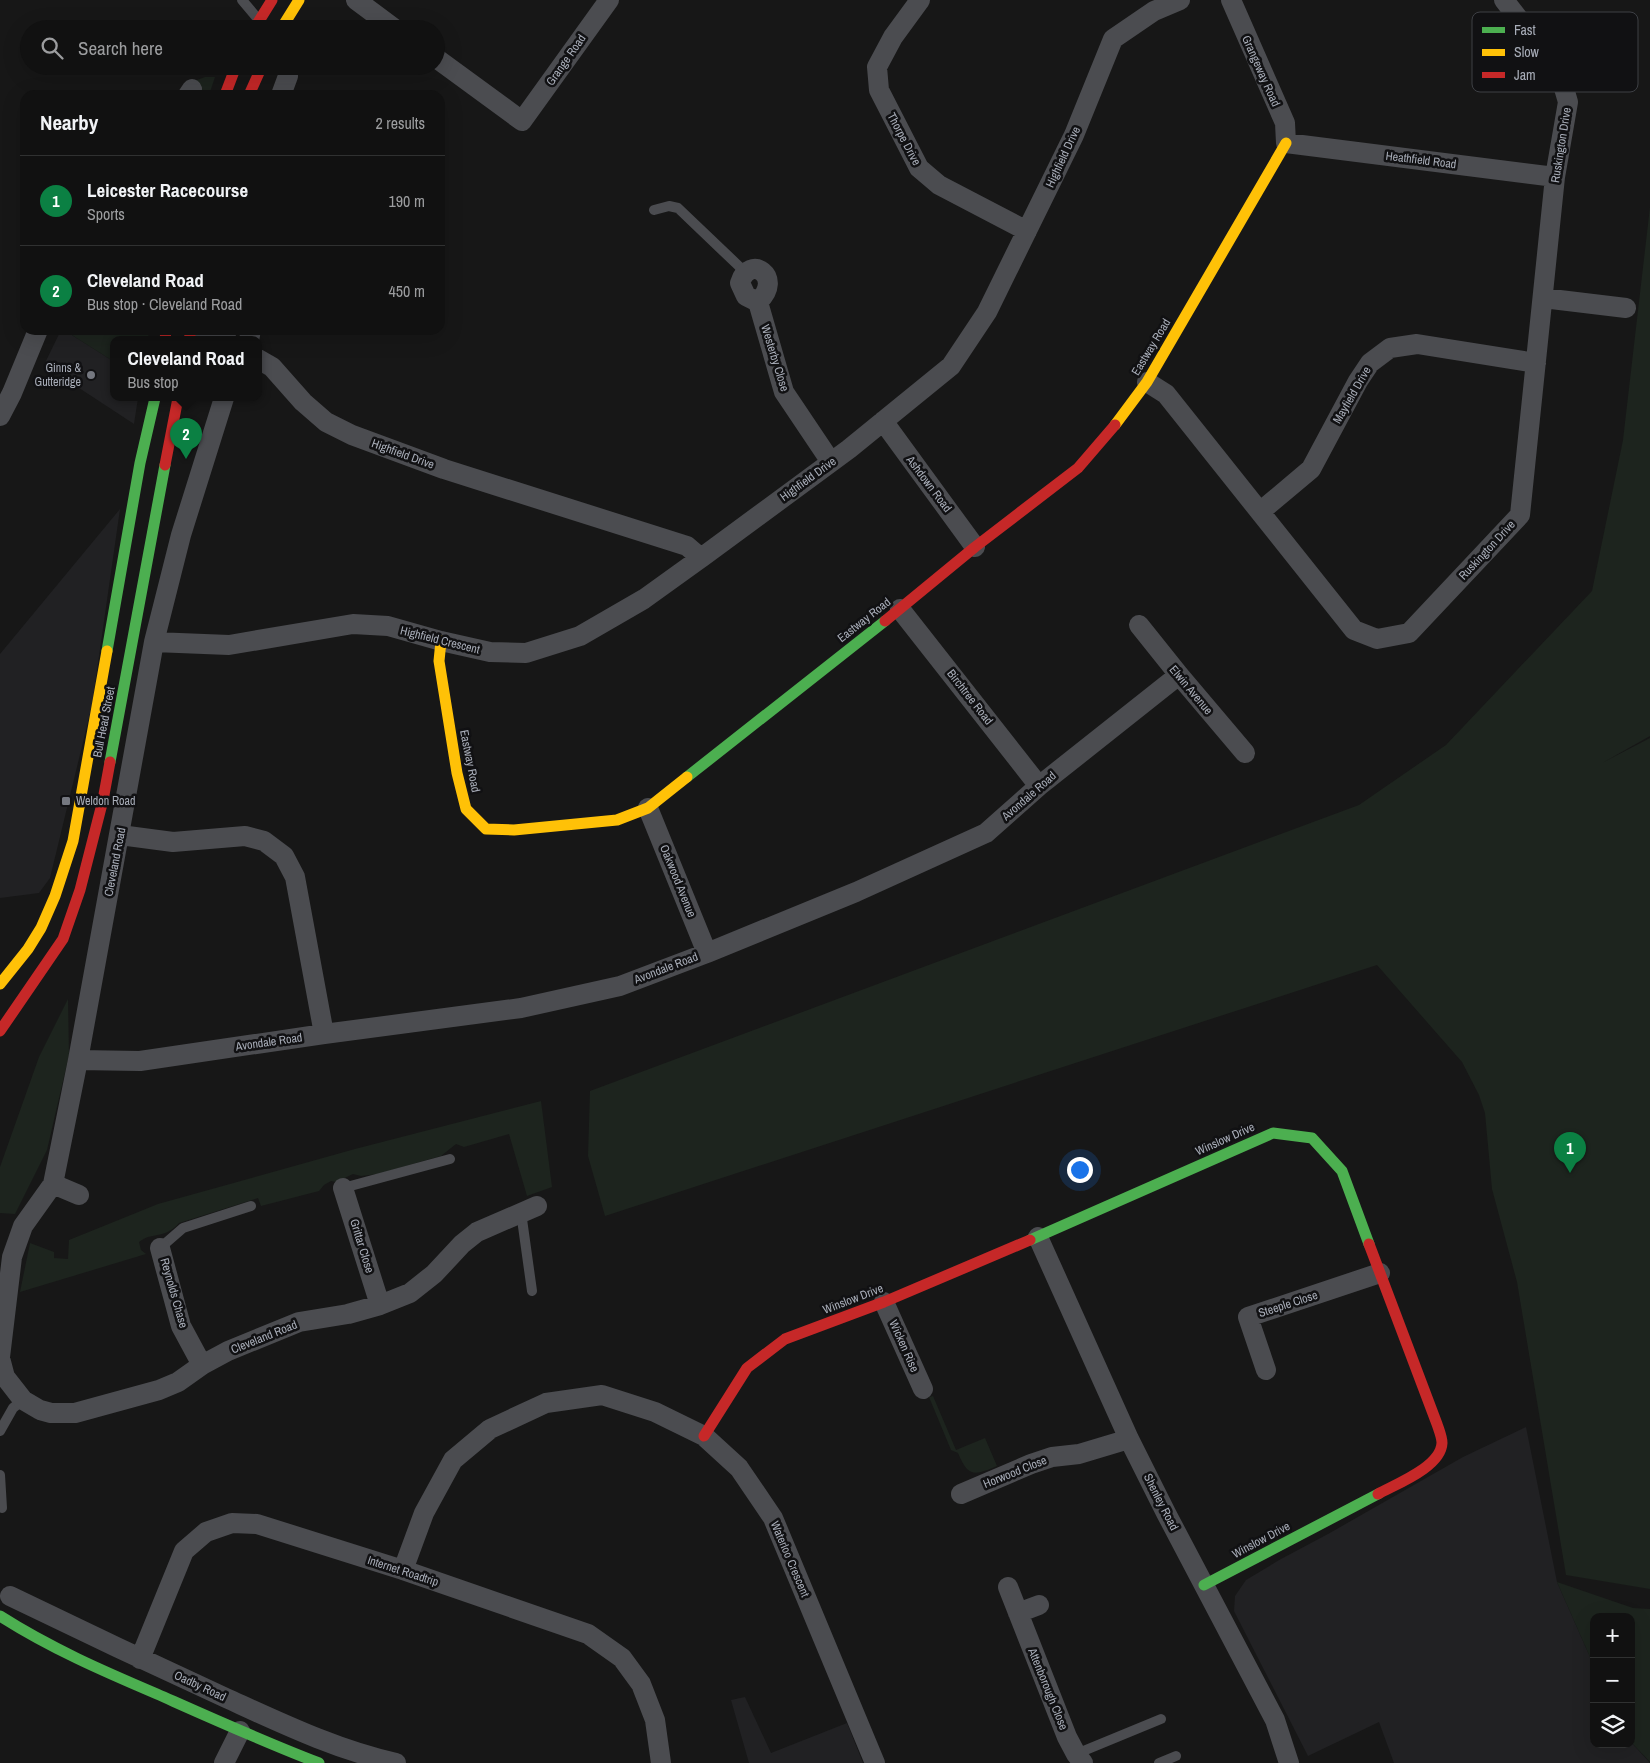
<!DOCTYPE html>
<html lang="en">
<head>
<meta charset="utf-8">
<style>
	body { margin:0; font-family:"Archivo Narrow",sans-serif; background:#1e1f1f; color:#f1f3f6 }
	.controls { position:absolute; right:15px; bottom:15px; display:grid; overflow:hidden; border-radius:10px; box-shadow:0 5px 20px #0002 }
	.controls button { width:45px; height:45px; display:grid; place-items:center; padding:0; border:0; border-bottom:1px solid #303131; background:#111; color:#f1f3f6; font:25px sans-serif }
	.you { position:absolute; left:1079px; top:1169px; width:18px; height:18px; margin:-12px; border:4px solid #fff; border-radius:50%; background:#1a73e8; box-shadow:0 0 0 8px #1a73e833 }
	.badge { display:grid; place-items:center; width:32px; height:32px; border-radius:50%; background:#0b8043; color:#fff; font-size:16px; font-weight:700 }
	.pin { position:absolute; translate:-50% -41px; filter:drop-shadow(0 1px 2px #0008) }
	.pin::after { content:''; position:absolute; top:26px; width:18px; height:15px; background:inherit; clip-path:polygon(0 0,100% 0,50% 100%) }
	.popup { position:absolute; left:110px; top:336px; width:152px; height:65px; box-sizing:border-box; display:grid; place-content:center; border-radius:10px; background:#111; filter:drop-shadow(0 1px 4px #0005); font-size:16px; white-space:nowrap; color:#9c9d9f }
	.popup b { font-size:19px; color:#f1f3f6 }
	.popup::after { content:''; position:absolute; left:50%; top:100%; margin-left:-10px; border:10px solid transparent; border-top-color:#111 }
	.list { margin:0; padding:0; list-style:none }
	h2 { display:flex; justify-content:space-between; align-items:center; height:65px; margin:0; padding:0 20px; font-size:21px }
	h2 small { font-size:16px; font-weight:400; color:#9c9d9f }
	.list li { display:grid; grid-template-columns:32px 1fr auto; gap:15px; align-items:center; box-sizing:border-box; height:90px; padding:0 20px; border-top:1px solid #303131 }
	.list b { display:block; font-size:19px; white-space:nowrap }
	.list p { margin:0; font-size:16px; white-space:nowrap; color:#9c9d9f }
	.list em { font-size:16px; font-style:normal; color:#9c9d9f }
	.icon { flex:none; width:28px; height:28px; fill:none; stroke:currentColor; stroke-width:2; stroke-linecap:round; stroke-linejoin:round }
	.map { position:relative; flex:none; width:1650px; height:1763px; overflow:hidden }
	.search { position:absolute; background:#111; box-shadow:0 5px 20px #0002; left:20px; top:20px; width:425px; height:55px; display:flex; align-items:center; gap:12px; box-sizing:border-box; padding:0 18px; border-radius:28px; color:#9c9d9f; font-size:19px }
	.panel { position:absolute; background:#111; box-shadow:0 5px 20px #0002; left:20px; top:90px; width:425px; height:245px; border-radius:15px }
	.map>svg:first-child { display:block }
	.built { fill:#212123 }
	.green { fill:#1d241e }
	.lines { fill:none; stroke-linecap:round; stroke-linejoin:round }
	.lane { stroke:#4b4c50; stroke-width:10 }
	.street { stroke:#4b4c50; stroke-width:20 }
	.fast { stroke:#4caf50; stroke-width:11 }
	.slow { stroke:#ffc107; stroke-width:11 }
	.jam { stroke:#c62828; stroke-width:11 }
	.poi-dot { fill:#757880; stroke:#111113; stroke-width:2 }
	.labels { text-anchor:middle; stroke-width:5; stroke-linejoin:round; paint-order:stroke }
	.street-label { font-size:12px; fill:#a8adb8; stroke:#111113 }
	.poi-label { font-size:12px; fill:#a8adb8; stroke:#111113; text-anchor:end }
	.key { fill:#111113; stroke:#3e4045; stroke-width:1 }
	.key-label { font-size:14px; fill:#a8adb8 }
</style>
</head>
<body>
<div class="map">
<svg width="1650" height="1763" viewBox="0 0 1650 1763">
	<rect width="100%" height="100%" fill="#171717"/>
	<!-- built -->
	<path class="built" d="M61 330H64L113 361 114 398H138L134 424 44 365Z
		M120 509 92 705 50 878 39 893 0 898V654Z
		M1526 1427 1557 1582 1594 1666V1744H1631V1742L1650 1763H1394L1379 1722 1308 1756 1234 1611 1235 1596 1246 1580 1281 1559 1328 1534 1463 1457Z
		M745 1697 771 1753 847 1723 863 1763H749L731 1700Z"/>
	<!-- green -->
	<path class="green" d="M205 77H215L209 95H199L189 83Z
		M1650 207V736L1602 763 1650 738V1589L1566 1575 1517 1282 1492 1189 1485 1113 1479 1095 1462 1062 1377 965 605 1216 588 1156 590 1091 1359 805 1446 745 1592 591 1623 440Z
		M64 330H149L148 340H114L113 361Z
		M68 999 69 1055 47 1150 15 1214 0 1213V1167L39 1057Z
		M541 1101 552 1187 527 1196 509 1134 464 1147 456 1144 441 1156 378 1174 361 1176 353 1174 336 1182 331 1181 324 1185 319 1191 261 1206 258 1198 179 1223C164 1240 153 1231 139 1242L141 1250 146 1254 20 1292 30 1243 54 1252V1258L68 1259 69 1240 158 1204 355 1149Z
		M933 1396 956 1450 985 1438 997 1466C974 1476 968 1477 958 1453L951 1450 929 1397Z
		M1557 1582 1633 1608 1650 1609V1762L1631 1742V1617H1594V1666Z"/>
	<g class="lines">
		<!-- lane -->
		<path class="lane" d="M242 0 258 19
			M654 210 669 206 678 208 745 272
			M343 1188 450 1159
			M521 1212 532 1291
			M160 1248 183 1228 251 1206
			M0 1431 13 1408 23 1400
			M0 1475 2 1508
			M1076 1754 1161 1719
			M1159 1763 1176 1756"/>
		<!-- street -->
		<path class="street" d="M356 0 395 29
			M920 0 893 37 877 67 879 90 919 168 939 185 1027 231
			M1231 0 1285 123 1286 143 1555 177
			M436 58 522 121 609 0
			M188 95 192 89
			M281 95 288 76
			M1543 298 1626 308
			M758 302 746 296 740 283C749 253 785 277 758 302L784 392 831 462
			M201 330 227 340
			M249 340 251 330
			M258 359 272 367 303 402 326 422 352 435 444 469 687 546 701 558 849 449 951 366 987 312 1074 135 1113 39 1154 11 1180 0
			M1147 382 1166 394 1354 630 1377 639 1409 633 1520 515 1555 177 1568 102 1559 71 1504 0
			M0 416 12 393 38 330
			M883 421 975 547
			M1261 511 1311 469 1358 381 1370 363 1390 348 1417 344 1536 363
			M900 609 1039 786
			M1139 625 1179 675 1245 753
			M154 642 229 645 353 624 388 626 441 641 490 652 526 653 580 636 644 599 701 558
			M648 808 707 953
			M120 835 173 842 245 836 264 841 284 856 295 877 324 1034
			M78 1060 140 1061 324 1034 521 1008 620 986 707 953 856 892 986 833 1039 786 1179 675
			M53 1184 79 1195
			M343 1188 380 1305
			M1038 1237 1129 1439 1166 1513 1275 1720 1289 1763
			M160 1248 181 1326 202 1365
			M884 1302 923 1389
			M0 1357 12 1257 23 1226 53 1184 78 1060 154 642 181 535 224 398
			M0 1358 5 1377 23 1400 40 1410 51 1413H75L159 1390 178 1382 202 1365 228 1351 299 1322 348 1314 380 1305 410 1293 434 1274 462 1244 477 1232 537 1206
			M1266 1370 1248 1317 1380 1273
			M961 1494 1031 1464 1052 1457 1079 1454 1129 1439
			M403 1570 424 1513 453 1460 490 1429 546 1403 602 1395 655 1412 704 1436 739 1468 773 1518 875 1763
			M1008 1587 1067 1737 1076 1754 1083 1763
			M10 1596C82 1631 154 1665 226 1698 281 1723 337 1750 396 1763
			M1018 1613 1039 1605
			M140 1659 184 1551 206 1532 232 1523 257 1524 403 1570 588 1634 622 1658 641 1684 655 1720 661 1763
			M224 1763 240 1731"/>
		<!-- fast -->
		<path class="fast" d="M107 651 140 463 155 398
			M110 762 165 465
			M687 777 885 621
			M1030 1240 1273 1133 1312 1138 1342 1171 1369 1244
			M1204 1585 1378 1494
			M0 1616C50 1648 103 1671 157 1694 211 1718 264 1742 319 1763"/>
		<!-- slow -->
		<path class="slow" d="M281 29 299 0
			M1115 425 1147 382 1286 143
			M441 641 439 661 457 773 466 809 486 829 514 830 617 820 648 808 687 777
			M0 984 28 949 41 928 55 896 73 841 107 651"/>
		<!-- jam -->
		<path class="jam" d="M254 29 272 0
			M225 95 236 66
			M249 95 262 66
			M165 340 166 330
			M189 340 191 330
			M165 465 178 398
			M885 621 975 547 1078 468 1115 425
			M0 1031 63 939 80 890 103 800 110 762
			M1369 1244 1437 1424C1439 1430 1442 1437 1442 1443 1441 1467 1396 1484 1378 1494
			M704 1436 747 1368 785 1339 884 1302 1030 1240"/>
	</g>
	<!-- markers -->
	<g class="poi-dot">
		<circle cx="91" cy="375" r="5"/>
		<rect x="61" y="796" width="10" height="10" rx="2.5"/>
	</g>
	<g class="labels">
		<!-- street labels -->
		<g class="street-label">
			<text transform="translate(566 60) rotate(-55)" y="4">Grange Road</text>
			<text transform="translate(1261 71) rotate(66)" y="4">Grangeway Road</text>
			<text transform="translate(904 139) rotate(62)" y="4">Thorpe Drive</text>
			<text transform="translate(1561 145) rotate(-81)" y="4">Ruskington Drive</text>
			<text transform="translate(1063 157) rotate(-65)" y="4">Highfield Drive</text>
			<text transform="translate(1421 160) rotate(7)" y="4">Heathfield Road</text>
			<text transform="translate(1151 347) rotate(-59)" y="4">Eastway Road</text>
			<text transform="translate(775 358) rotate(73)" y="4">Westerby Close</text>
			<text transform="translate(1352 395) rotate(-60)" y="4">Mayfield Drive</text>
			<text transform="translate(403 454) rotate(20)" y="4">Highfield Drive</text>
			<text transform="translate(808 479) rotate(-36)" y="4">Highfield Drive</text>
			<text transform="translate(929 484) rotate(53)" y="4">Ashdown Road</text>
			<text transform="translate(1487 550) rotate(-47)" y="4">Ruskington Drive</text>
			<text transform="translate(864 620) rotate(-38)" y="4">Eastway Road</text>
			<text transform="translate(440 640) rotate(14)" y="4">Highfield Crescent</text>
			<text transform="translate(1191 690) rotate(50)" y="4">Elwin Avenue</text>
			<text transform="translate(970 697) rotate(52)" y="4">Birchtree Road</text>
			<text transform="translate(104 722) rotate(-79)" y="4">Bull Head Street</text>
			<text transform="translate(470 761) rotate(79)" y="4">Eastway Road</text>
			<text transform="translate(1029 796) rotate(-41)" y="4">Avondale Road</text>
			<text transform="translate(115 862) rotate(-79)" y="4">Cleveland Road</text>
			<text transform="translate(678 881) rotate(68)" y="4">Oakwood Avenue</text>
			<text transform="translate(666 968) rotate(-21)" y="4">Avondale Road</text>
			<text transform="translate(269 1042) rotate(-8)" y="4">Avondale Road</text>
			<text transform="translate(1225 1139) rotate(-24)" y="4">Winslow Drive</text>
			<text transform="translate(362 1246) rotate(73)" y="4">Grittar Close</text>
			<text transform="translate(174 1293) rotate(74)" y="4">Reynolds Chase</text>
			<text transform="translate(853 1299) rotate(-21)" y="4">Winslow Drive</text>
			<text transform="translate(1288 1304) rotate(-18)" y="4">Steeple Close</text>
			<text transform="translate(264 1337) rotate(-22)" y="4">Cleveland Road</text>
			<text transform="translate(904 1346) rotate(66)" y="4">Wicken Rise</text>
			<text transform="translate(1015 1472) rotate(-22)" y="4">Horwood Close</text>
			<text transform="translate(1161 1502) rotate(63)" y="4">Shenley Road</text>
			<text transform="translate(1261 1540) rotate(-28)" y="4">Winslow Drive</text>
			<text transform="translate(790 1559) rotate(67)" y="4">Waterloo Crescent</text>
			<text transform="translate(403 1571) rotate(18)" y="4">Internet Roadtrip</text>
			<text transform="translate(200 1686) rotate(25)" y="4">Oadby Road</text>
			<text transform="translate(1048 1689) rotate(68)" y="4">Attenborough Close</text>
		</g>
		<!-- poi labels -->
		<g class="poi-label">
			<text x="81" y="372">Ginns &amp;<tspan x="81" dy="14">Gutteridge</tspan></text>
			<text x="76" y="805" text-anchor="start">Weldon Road</text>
		</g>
	</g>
	<!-- legend -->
	<rect x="1472" y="12" width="166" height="80" rx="8" class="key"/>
	<rect x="1482" y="27" width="23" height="6" fill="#4caf50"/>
	<rect x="1482" y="49" width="23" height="7" fill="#ffc107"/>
	<rect x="1482" y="72" width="23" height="6" fill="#c62828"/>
	<g class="key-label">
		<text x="1514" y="35">Fast</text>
		<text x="1514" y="57">Slow</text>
		<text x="1514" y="80">Jam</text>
	</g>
</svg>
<div class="controls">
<button>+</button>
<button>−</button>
<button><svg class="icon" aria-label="layers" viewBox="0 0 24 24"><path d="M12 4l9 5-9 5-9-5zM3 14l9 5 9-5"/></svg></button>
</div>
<div class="you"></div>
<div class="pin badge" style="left:1570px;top:1173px">1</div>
<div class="pin badge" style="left:186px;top:459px">2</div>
<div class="popup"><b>Cleveland Road</b>Bus stop</div>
<div class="search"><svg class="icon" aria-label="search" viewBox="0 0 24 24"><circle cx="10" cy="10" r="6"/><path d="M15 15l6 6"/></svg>Search here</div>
<section class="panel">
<h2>Nearby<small>2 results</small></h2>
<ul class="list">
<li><span class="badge">1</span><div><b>Leicester Racecourse</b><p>Sports</p></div><em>190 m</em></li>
<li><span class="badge">2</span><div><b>Cleveland Road</b><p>Bus stop · Cleveland Road</p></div><em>450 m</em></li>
</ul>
</section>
</div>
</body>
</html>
